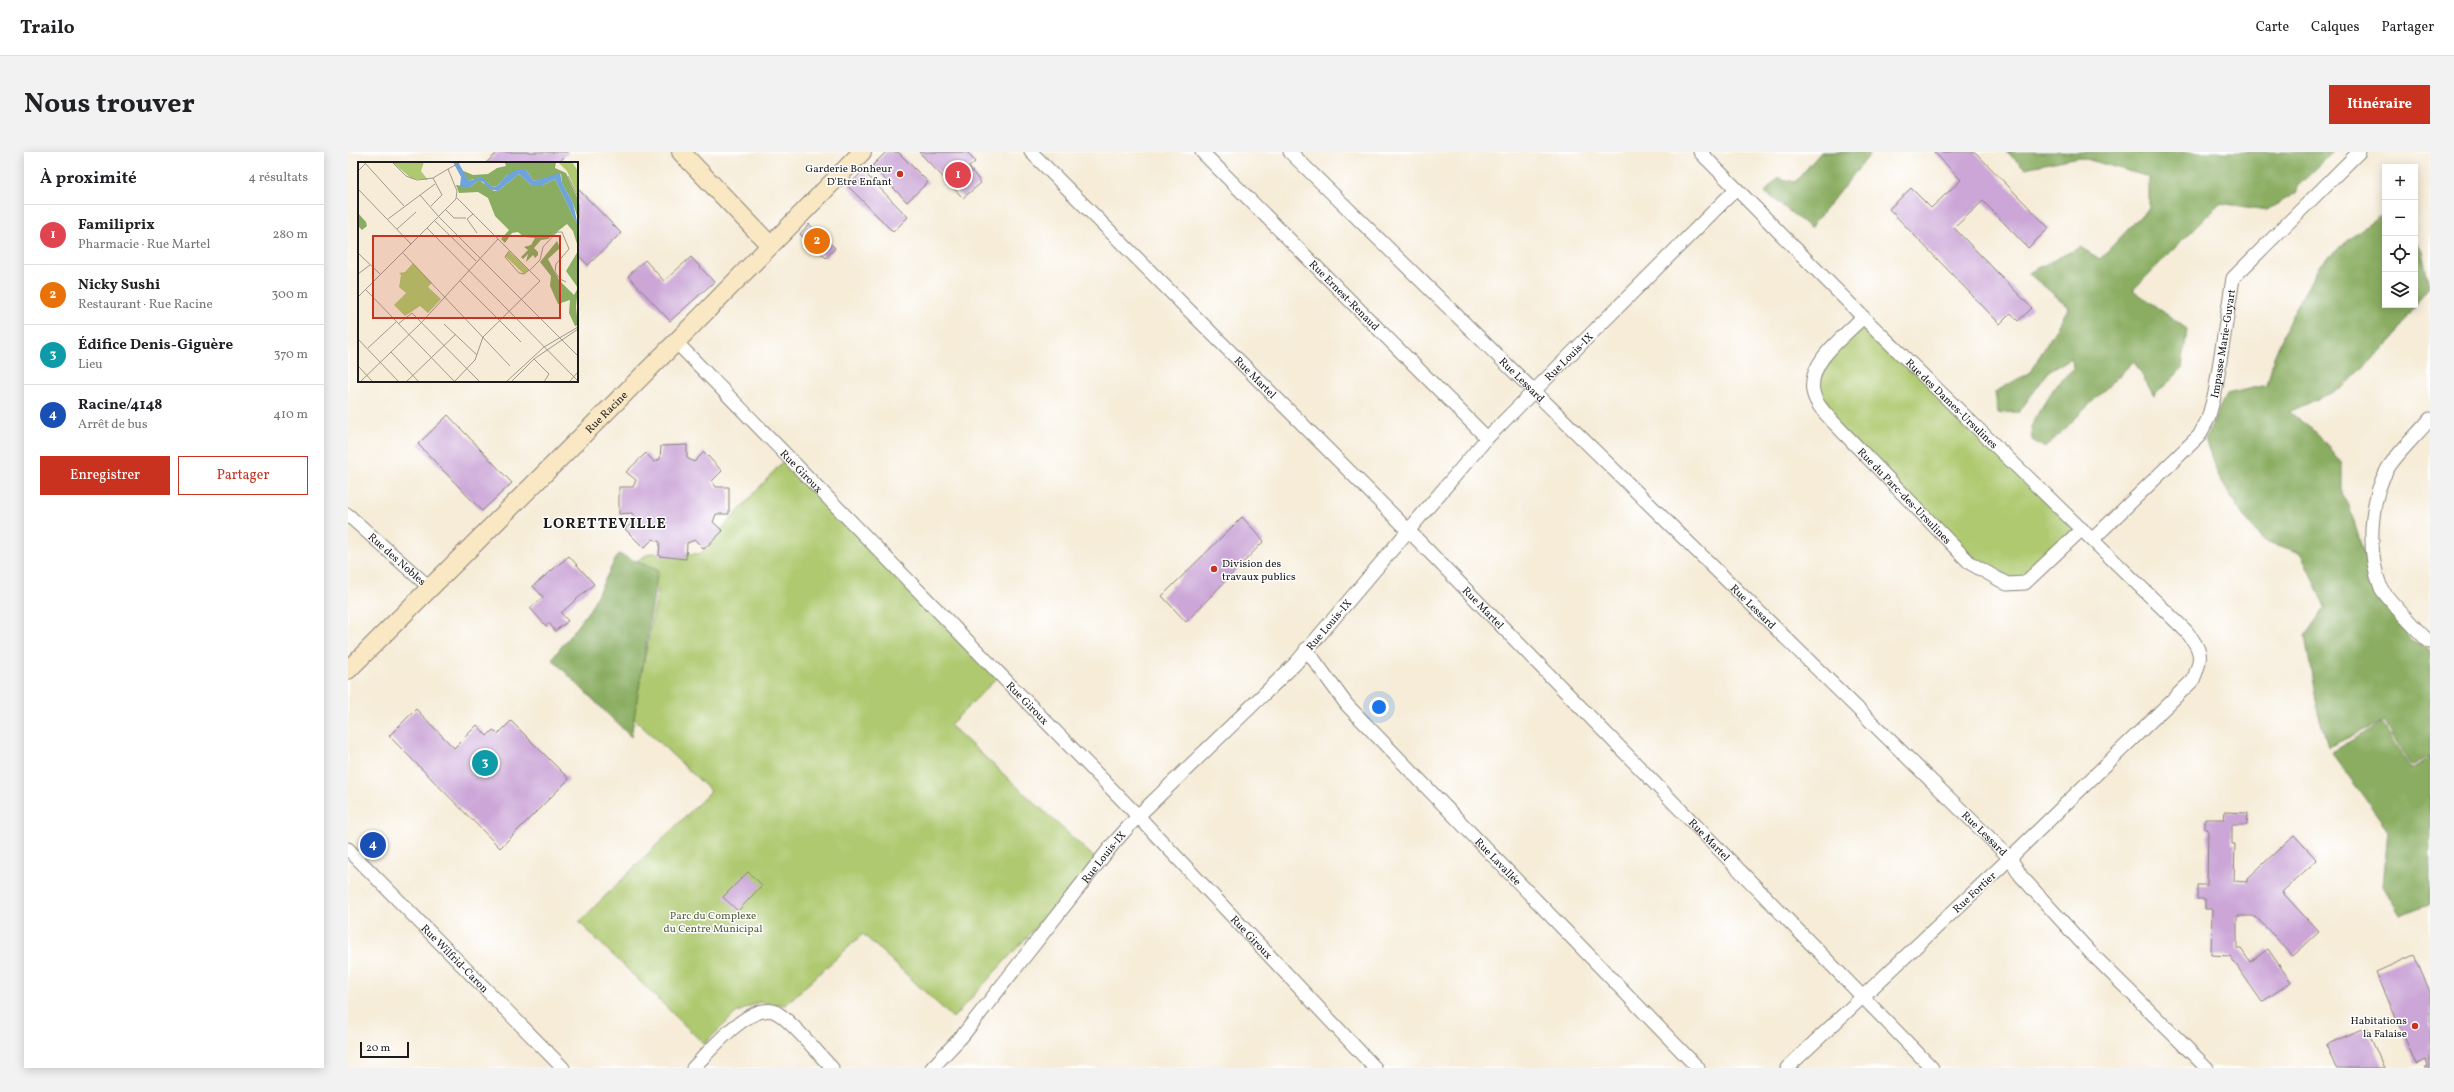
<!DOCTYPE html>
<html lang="fr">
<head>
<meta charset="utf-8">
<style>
	body { margin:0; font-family:Vollkorn,serif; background:#f2f2f2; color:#202124 }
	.controls { position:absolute; right:12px; top:12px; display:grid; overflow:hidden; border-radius:0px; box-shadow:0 2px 10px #0003 }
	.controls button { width:36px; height:36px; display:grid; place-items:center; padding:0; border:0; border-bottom:1px solid #e0e0e0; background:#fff; color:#202124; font:20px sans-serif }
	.scale { position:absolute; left:12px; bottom:10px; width:49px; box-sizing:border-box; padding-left:4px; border:2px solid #1c1c1c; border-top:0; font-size:11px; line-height:14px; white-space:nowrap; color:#1c1c1c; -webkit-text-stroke:3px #fff; paint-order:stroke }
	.you { position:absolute; left:1031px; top:555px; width:14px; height:14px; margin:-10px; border:3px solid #fff; border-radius:50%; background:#1a73e8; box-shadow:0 0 0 6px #1a73e833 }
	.badge { display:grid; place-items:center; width:26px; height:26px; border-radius:50%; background:#c8321e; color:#fff; font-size:13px; font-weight:700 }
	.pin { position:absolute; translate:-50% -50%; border:2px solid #fff; box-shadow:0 1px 4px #0006 }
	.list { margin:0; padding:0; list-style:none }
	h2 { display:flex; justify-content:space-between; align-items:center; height:52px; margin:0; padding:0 16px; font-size:17px }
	h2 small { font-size:13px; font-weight:400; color:#757577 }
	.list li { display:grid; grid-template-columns:26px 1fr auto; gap:12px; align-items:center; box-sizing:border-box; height:60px; padding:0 16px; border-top:1px solid #e0e0e0 }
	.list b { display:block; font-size:15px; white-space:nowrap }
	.list p { margin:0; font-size:13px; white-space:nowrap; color:#757577 }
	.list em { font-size:13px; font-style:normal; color:#757577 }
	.actions { display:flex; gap:8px; padding:12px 16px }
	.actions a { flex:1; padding:9px 0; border:1px solid #c8321e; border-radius:0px; text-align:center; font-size:14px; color:#c8321e }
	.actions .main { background:#c8321e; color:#fff }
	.icon { flex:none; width:22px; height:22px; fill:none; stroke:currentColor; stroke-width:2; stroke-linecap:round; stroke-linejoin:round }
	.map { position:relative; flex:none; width:2082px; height:916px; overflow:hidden; border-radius:0px }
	header { display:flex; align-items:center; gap:24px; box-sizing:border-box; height:56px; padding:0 20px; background:#fff; border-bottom:1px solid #e0e0e0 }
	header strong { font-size:19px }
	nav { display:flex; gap:22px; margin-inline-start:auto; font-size:14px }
	.intro { display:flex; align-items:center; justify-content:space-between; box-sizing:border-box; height:96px; padding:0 24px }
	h1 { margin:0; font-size:28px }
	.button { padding:10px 18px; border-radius:0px; background:#c8321e; color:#fff; font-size:14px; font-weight:700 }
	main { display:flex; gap:24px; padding:0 24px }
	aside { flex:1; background:#fff; border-radius:0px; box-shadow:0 2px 10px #0003 }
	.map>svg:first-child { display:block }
	.green { fill:#aec970; stroke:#657246 }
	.forest { fill:#8aad62; stroke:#53643f }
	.building { fill:#cba6d7 }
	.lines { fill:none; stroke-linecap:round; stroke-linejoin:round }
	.minor-casing { stroke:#89847a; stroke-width:15 }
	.secondary-casing { stroke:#89847a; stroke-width:20 }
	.minor { stroke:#fff; stroke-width:13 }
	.secondary { stroke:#fae7c3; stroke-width:18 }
	.poi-dot { fill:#c8321e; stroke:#fff; stroke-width:1.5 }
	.labels { text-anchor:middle; stroke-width:3; stroke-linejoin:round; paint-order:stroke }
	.poi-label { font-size:11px; fill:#1c1c1c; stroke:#fff; text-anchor:end }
	.street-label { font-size:11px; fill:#1c1c1c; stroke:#fff }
	.park-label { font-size:11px; fill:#56613e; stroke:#fff }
	.district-label { font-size:15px; font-weight:bold; letter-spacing:1px; fill:#1c1c1c; stroke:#fff }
	.inset-road { fill:none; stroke:#9f998d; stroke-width:1 }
	.view { fill:#c8321e; fill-opacity:0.15; stroke:#c8321e; stroke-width:2 }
	.inset-edge { fill:none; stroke:#1c1c1c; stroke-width:2 }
</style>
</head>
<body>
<header>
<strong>Trailo</strong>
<nav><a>Carte</a><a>Calques</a><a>Partager</a></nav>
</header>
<div class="intro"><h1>Nous trouver</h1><a class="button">Itinéraire</a></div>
<main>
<aside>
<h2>À proximité<small>4 résultats</small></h2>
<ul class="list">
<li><span class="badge" style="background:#e0444e">1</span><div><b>Familiprix</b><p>Pharmacie · Rue Martel</p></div><em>280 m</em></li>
<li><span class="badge" style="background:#e8710a">2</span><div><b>Nicky Sushi</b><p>Restaurant · Rue Racine</p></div><em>300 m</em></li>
<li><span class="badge" style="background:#0f9aa8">3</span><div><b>Édifice Denis-Giguère</b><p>Lieu</p></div><em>370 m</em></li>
<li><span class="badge" style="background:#1a4fb4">4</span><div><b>Racine/4148</b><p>Arrêt de bus</p></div><em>410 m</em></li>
</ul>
<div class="actions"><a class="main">Enregistrer</a><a>Partager</a></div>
</aside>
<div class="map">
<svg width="2082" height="916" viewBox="0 0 2082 916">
	<rect width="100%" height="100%" fill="#fff"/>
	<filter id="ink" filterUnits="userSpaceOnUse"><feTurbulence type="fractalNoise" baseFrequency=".025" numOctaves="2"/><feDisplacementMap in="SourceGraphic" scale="8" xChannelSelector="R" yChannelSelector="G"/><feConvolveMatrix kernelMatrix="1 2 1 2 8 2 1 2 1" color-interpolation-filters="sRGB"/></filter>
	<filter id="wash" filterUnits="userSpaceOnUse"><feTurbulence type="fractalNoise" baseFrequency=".012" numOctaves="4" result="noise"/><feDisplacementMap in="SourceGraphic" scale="16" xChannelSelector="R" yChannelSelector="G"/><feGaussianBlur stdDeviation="0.9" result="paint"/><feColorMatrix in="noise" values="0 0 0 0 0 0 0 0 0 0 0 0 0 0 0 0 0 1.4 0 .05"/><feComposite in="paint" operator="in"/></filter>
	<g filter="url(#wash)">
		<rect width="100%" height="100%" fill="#f6ecd8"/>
		<!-- green -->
		<path class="green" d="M1515 165 1734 377 1677 431 1643 424 1474 258 1465 225Z
			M436 308 651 524 602 573 749 708 605 866 515 782 437 853 411 850 388 861 356 892 231 770 363 639 285 566 310 438 280 414 302 401 352 402Z"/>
		<!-- forest -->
		<path class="forest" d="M1473 0H1524L1462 76 1417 40 1430 26 1447 30Z
			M1658 0H1985L1951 33 1948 41 1919 58 1872 51 1785 138 1839 177 1834 217 1806 244 1786 209 1697 296 1684 288 1683 275 1690 261 1708 233 1725 217 1724 206 1702 218 1671 260 1650 261 1647 240 1682 220 1721 155 1680 121 1732 95 1752 107 1801 55V25L1731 5 1677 16Z
			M2037 61V153H2067V89L2074 99 2081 134 2045 187 1994 236 1941 260 1970 282 1994 312V342L2001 354 2024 428 2064 489 2082 498V604L2063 614 2036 569 1980 595 1970 560 1957 484 1977 455 1953 401 1914 388 1889 354 1869 321 1857 287 1878 242 1919 233 1926 205 1943 165 1971 114 2012 78Z
			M270 402 310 418 283 585 204 507 242 457Z
			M2034 571 2063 617 2082 606V752L2052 763 2035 734 2040 678 1983 600Z"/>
		<g id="blocks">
			<!-- building -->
			<path class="building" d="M150 0H221L210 11H138Z
				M538 0H550L580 30 559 50 524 14Z
				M571 0H619L627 10 621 15 633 31 615 46Z
				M1586 0H1627L1701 76 1680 96 1635 49 1606 76 1684 156 1670 169 1663 161 1652 172 1541 57 1563 36 1583 56 1613 28Z
				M515 19 560 65 545 80 500 34Z
				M229 36 273 81 240 113 229 102Z
				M461 72 487 96 478 106 452 82Z
				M343 105 366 130 322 169 280 124 297 108 316 129Z
				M100 263 164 331 134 359 70 292Z
				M339 293V306L346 310 356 300 374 319 364 329 368 335H381V362H368L365 370 375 379 356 397 347 388 339 391 338 407 311 404 312 390 305 387 296 396 277 377 287 368 284 361 271 362V335H285L288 328 278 320 298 301 306 310 312 307 313 294Z
				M894 365 916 389 838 470 814 444Z
				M221 404 246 432 213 461 220 469 207 479 201 471 198 474 182 456 195 445 185 434Z
				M68 557 106 596 129 573 139 584 145 578 150 582 163 569 221 627 152 696 41 584Z
				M1877 660 1900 661 1899 673H1884V692H1887L1886 729 1899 730V727L1946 683 1969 708 1934 740 1971 780 1945 804 1907 764H1889V797H1893L1902 810 1920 797 1943 830 1914 850 1882 804 1863 803 1864 757H1857V747H1849V733H1859L1860 677H1857V667H1876Z
				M400 720 414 733 390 759 375 745Z
				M2066 803 2082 840V916H2076L2080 914 2078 908 2068 912 2028 820Z
				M2018 875 2036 916H1988L1978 893Z"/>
		</g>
	</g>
	<g filter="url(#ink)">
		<use href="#blocks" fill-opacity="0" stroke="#89847a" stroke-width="1"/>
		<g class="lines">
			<!-- minor casing -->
			<g class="minor-casing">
				<g id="minor">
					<path id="s1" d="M683 0 1060 378 1584 916"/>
					<path id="s2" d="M854 0 1139 286"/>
					<path id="s3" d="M942 0 1662 706 1673 724 1743 801 1859 916"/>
					<path id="s4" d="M1352 0 1515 165 1838 479C1854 498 1855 505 1845 528L1662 706 1439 916"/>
					<path id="s5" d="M1515 165C1497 184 1460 209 1465 239 1467 252 1479 263 1487 272L1622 411 1659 432 1677 431 1734 377"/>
					<path id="s6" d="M328 190 790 664 1027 916"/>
					<path d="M2082 267C2069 283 2051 299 2040 316 2021 349 2019 401 2033 436 2037 444 2074 484 2082 490"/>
					<path id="s7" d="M0 363 81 435"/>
					<path id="s8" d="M1745 387 1851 284 1860 267 1867 241 1885 126 2011 0"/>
					<path id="s9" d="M958 497 999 553 1350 916"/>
					<path id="s10" d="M0 697 215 916"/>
					<path d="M345 916C361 900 399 853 425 859 439 863 472 904 484 916"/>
					<path id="s11" d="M584 916 615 883 765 692 790 664 947 512 1139 286 1388 37"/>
				</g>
			</g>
			<!-- secondary casing -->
			<g class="secondary-casing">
				<g id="secondary">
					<path d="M333 0 422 93"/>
					<path id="s12" d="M0 518 328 190 514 0"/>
				</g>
			</g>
			<!-- minor -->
			<use href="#minor" class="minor"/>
			<!-- secondary -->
			<use href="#secondary" class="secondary"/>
		</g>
	</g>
	<!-- markers -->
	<g class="poi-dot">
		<circle cx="552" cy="22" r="4"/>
		<circle cx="866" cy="417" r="4"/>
		<circle cx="2067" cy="874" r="4"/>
	</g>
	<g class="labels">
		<!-- poi labels -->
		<g class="poi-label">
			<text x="544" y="20">Garderie Bonheur<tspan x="544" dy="13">D'Etre Enfant</tspan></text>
			<text x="874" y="415" text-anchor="start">Division des<tspan x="874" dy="13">travaux publics</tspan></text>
			<text x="2059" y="872">Habitations<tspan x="2059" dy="13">la Falaise</tspan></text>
		</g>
		<!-- street labels -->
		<g class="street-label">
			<text dy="4" stroke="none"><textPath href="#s2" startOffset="202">Rue Ernest-Renaud</textPath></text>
			<text dy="4" stroke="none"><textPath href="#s8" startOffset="244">Impasse Marie-Guyart</textPath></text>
			<text dy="4" stroke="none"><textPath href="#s11" startOffset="956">Rue Louis-IX</textPath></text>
			<text dy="4" stroke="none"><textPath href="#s1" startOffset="318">Rue Martel</textPath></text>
			<text dy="4" stroke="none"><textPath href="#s3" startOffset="325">Rue Lessard</textPath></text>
			<text dy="4" stroke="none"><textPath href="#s4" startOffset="356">Rue des Dames-Ursulines</textPath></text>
			<text dy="4" stroke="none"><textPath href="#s12" startOffset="365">Rue Racine</textPath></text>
			<text dy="4" stroke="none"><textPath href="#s6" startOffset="180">Rue Giroux</textPath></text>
			<text dy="4" stroke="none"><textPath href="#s5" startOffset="233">Rue du Parc-des-Ursulines</textPath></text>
			<text dy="4" stroke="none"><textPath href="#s7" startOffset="66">Rue des Nobles</textPath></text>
			<text dy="4" stroke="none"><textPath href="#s3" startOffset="649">Rue Lessard</textPath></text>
			<text dy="4" stroke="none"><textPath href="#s1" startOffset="642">Rue Martel</textPath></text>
			<text dy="4" stroke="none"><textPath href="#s11" startOffset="596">Rue Louis-IX</textPath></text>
			<text dy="4" stroke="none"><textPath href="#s6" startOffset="504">Rue Giroux</textPath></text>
			<text dy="4" stroke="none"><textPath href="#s3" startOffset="973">Rue Lessard</textPath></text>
			<text dy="4" stroke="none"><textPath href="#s1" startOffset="966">Rue Martel</textPath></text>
			<text dy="4" stroke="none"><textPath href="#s11" startOffset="272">Rue Louis-IX</textPath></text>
			<text dy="4" stroke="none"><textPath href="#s9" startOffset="287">Rue Lavallée</textPath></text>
			<text transform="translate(1626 740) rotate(-43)" y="4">Rue Fortier</text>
			<text dy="4" stroke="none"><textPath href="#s6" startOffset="828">Rue Giroux</textPath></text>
			<text dy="4" stroke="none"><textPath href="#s10" startOffset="153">Rue Wilfrid-Caron</textPath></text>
		</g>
		<!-- park labels -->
		<g class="park-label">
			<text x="365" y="767">Parc du Complexe<tspan x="365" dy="13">du Centre Municipal</tspan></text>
		</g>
		<!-- district labels -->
		<g class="district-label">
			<text x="257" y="376">LORETTEVILLE</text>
		</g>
	</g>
	<!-- overview -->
	<g transform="translate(10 10)">
		<rect width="220" height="220" fill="#f6ecd8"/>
		<path d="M34 0H66L63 9 70 18 54 17ZM200 0H214L220 9V34L209 9ZM151 89 171 108 166 112 147 94ZM55 101 74 121 70 125 83 137 70 151 62 144 47 154 36 143 48 131 41 125 43 113 41 111 47 110Z" fill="#aec970"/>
		<path d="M175 0H198L197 6 208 11 220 37V57L215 41 204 21 203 12 176 19 168 8 149 13 139 24 133 25 130 21 115 17 111 19 103 8 115 13 130 12 139 6 148 4 147 1ZM161 12 173 23H185L197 17 220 64V85L215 69 209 62 190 77 183 78 176 86 180 90V93L177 96 175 93 168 100 170 92 165 97 163 95 170 88 166 85 173 83 177 76 166 75 160 70 154 71 147 81 143 77 151 68 137 54 130 36 120 30 101 31 98 23 112 25 121 18 136 29H140ZM0 51 8 60 9 64 4 68 0 64ZM199 79 202 86 190 97 201 118 216 133 220 126 218 145 220 163 217 164 211 151 212 138 200 142 192 124 193 114 182 100ZM220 89V126L208 109Z" fill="#8aad62"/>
		<path d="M95 0H100L111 19 119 16H125L134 25 139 24 149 13 160 7 168 8 176 19 202 11 204 21 215 41 220 64 197 17 185 23H173L161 12 140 29 131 27 125 20 121 18 112 25H105L102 24 103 15Z" fill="#6ea3db"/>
		<path class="inset-road" d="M6 0 46 44M34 0 48 14 59 18 75 16 90 7M0 9 9 0M210 14 220 35M0 27 53 82M62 33 81 55 220 194M73 44 84 33 75 16M88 48 96 56H108M115 52 109 57 119 71M30 57 77 22M77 59 118 99M69 66 220 219M39 67 58 50M151 89 147 95 161 111 166 112 171 108M0 91 22 112M45 91 152 204M172 108 182 98 185 85 199 70H204L211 87 198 102 197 110 202 117 208 120M0 112 12 103M102 119 163 180M8 128 96 219M0 135 98 37 99 29 90 7 103 0M40 162 54 151 122 220M86 162 119 193M0 177 41 220M10 186 38 160M33 190 61 220M176 197 191 212 186 220M0 204 15 220M2 220 63 161 140 77M48 220 98 172M96 220 117 198 125 175 182 119 99 36M148 220 186 185 220 165M153 220 176 197 220 167M211 220 220 210"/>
		<path class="view" d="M15 74H202V156H15Z"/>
		<rect width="220" height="220" class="inset-edge"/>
	</g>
</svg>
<div class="controls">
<button>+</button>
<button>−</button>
<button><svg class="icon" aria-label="locate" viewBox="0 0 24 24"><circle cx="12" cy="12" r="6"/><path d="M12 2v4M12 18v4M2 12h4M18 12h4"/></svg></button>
<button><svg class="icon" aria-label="layers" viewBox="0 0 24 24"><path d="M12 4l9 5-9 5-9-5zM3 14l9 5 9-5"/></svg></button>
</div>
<div class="scale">20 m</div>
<div class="you"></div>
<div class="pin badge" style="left:610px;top:23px;background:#e0444e">1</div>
<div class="pin badge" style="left:469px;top:89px;background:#e8710a">2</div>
<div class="pin badge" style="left:137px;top:611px;background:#0f9aa8">3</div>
<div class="pin badge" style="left:25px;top:693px;background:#1a4fb4">4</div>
</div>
</main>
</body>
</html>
